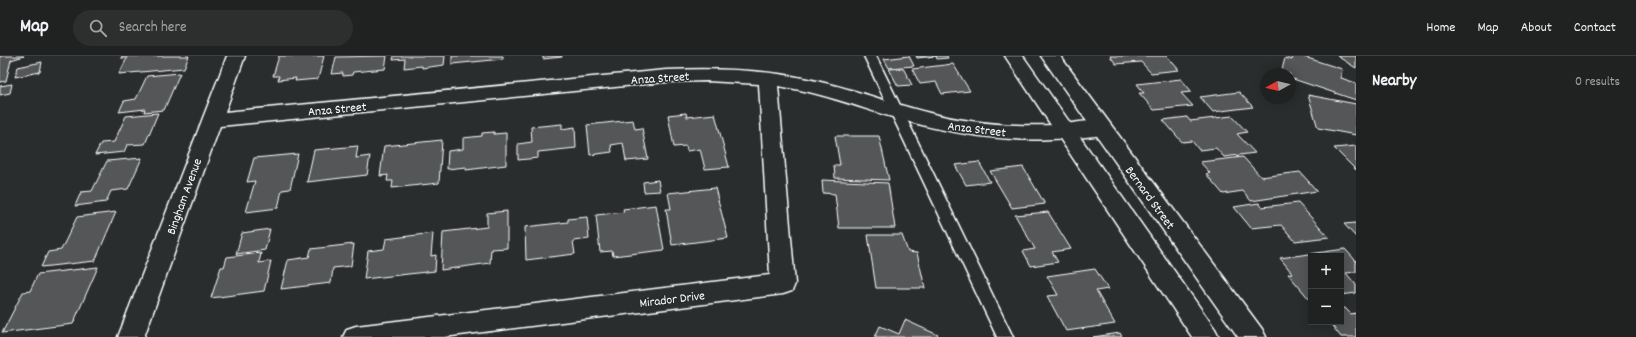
<!DOCTYPE html>
<html lang="en">
<head>
<meta charset="utf-8">
<style>
	body { margin:0; font-family:Dekko,sans-serif; background:#2d2f2f; color:#f1f3f6 }
	.controls { position:absolute; right:12px; bottom:12px; display:grid; overflow:hidden; border-radius:0px; box-shadow:0 2px 10px #0003 }
	.controls button { width:36px; height:36px; display:grid; place-items:center; padding:0; border:0; border-bottom:1px solid #3d3f40; background:#202222; color:#f1f3f6; font:20px sans-serif }
	.compass { position:absolute; left:1260px; top:12px; width:36px; height:36px; border-radius:50%; background:#202222; box-shadow:0 2px 10px #0003; rotate:262deg }
	.list { margin:0; padding:0; list-style:none }
	h2 { display:flex; justify-content:space-between; align-items:center; height:52px; margin:0; padding:0 16px; font-size:17px }
	h2 small { font-size:13px; font-weight:400; color:#a2a4a5 }
	.icon { flex:none; width:22px; height:22px; fill:none; stroke:currentColor; stroke-width:2; stroke-linecap:round; stroke-linejoin:round }
	.map { position:relative; flex:none; width:1356px; height:281px; overflow:hidden }
	header { display:flex; align-items:center; gap:24px; box-sizing:border-box; height:56px; padding:0 20px; background:#202222; border-bottom:1px solid #3d3f40 }
	header strong { font-size:19px }
	nav { display:flex; gap:22px; margin-inline-start:auto; font-size:14px }
	.search { width:280px; height:36px; background:#2d2f2f; display:flex; align-items:center; gap:10px; box-sizing:border-box; padding:0 14px; border-radius:22px; color:#a2a4a5; font-size:15px }
	main { display:flex }
	aside { flex:1; background:#202222 }
	.map>svg:first-child { display:block }
	.building { fill:#555758; stroke:#fff }
	.lines { fill:none; stroke-linecap:round; stroke-linejoin:round }
	.lane-casing { stroke:#fff; stroke-width:3 }
	.street-casing { stroke:#fff; stroke-width:3 }
	.secondary-casing { stroke:#fff; stroke-width:3 }
	.lane { fill:#2a2d2e; fill-rule:evenodd }
	.street { fill:#2a2d2e; fill-rule:evenodd }
	.secondary { fill:#2a2d2e; fill-rule:evenodd }
	.labels { text-anchor:middle; stroke-width:3; stroke-linejoin:round; paint-order:stroke }
	.street-label { font-size:13px; fill:#fff; stroke:#2a2d2e }
</style>
</head>
<body>
<header>
<strong>Map</strong>
<div class="search"><svg class="icon" aria-label="search" viewBox="0 0 24 24"><circle cx="10" cy="10" r="6"/><path d="M15 15l6 6"/></svg>Search here</div>
<nav><a>Home</a><a>Map</a><a>About</a><a>Contact</a></nav>
</header>
<main>
<div class="map">
<svg width="1356" height="281" viewBox="0 0 1356 281">
	<rect width="100%" height="100%" fill="#2a2d2e"/>
	<filter id="ink" filterUnits="userSpaceOnUse"><feTurbulence type="fractalNoise" baseFrequency=".025" numOctaves="2"/><feDisplacementMap in="SourceGraphic" scale="8" xChannelSelector="R" yChannelSelector="G"/><feConvolveMatrix kernelMatrix="1 2 1 2 8 2 1 2 1" color-interpolation-filters="sRGB"/></filter>
	<g filter="url(#ink)">
		<!-- building -->
		<path class="building" d="M0 0H24L11 4 6 25 0 26Z
			M122 0H189L184 12 119 18 127 2H121Z
			M279 0H324L318 23 295 25 296 22 278 24 279 20H273Z
			M387 0 385 13 353 16 352 19 343 20V17L332 18 336 1Z
			M394 0H445L444 9 422 12V10L404 12 405 3 393 4Z
			M452 0H503V3L452 8Z
			M543 0H562V1L543 3Z
			M909 0 914 10 889 12 884 3Z
			M916 0H947L948 2 937 3 936 0 917 2Z
			M1110 0H1167L1179 14 1151 17 1141 6 1116 8Z
			M1293 0H1301L1342 13 1341 22 1356 27V44L1290 22V18H1281L1285 2 1292 4Z
			M1337 0H1356V12Z
			M42 6 40 16 15 21 18 11Z
			M953 8 970 35 942 38 936 26 920 28 912 13Z
			M903 12 912 29 898 30 889 13Z
			M180 17 164 54 144 56 145 53 119 56 124 45 136 43 147 20Z
			M1181 23 1192 36 1181 37 1193 50 1154 54 1139 37H1144L1137 28Z
			M12 28 10 37 0 39V30Z
			M1239 36 1253 51 1213 56 1200 41Z
			M1308 39 1356 48V79L1318 72Z
			M158 57 145 88 127 89 124 96 95 99 101 87 114 86 126 60Z
			M686 57 687 61 715 58 729 111 705 113 700 93 687 95 686 90 674 91 668 59Z
			M1232 60 1247 76 1237 78 1255 97 1224 101 1216 92 1199 94 1192 85 1182 86 1163 64 1187 61 1190 65Z
			M633 64 635 73 642 72 648 103 626 105 623 87 611 89 612 96 590 99 587 69Z
			M562 68V73L575 71 576 92 538 96V102L518 104V88L532 86 531 71Z
			M494 76V78L506 77V109L466 114V111L447 113 448 95 463 93V82L482 80V77Z
			M835 80H879L889 124 835 122 834 109H840Z
			M442 84 439 127 392 132 393 125H387L388 119 380 120 384 90Z
			M358 90 356 102 370 100 367 119 307 126 314 94Z
			M1356 90V114L1334 92Z
			M298 98 290 133 282 134 278 152 246 156 255 125 247 126 254 102Z
			M1243 101 1261 121 1300 116 1317 135 1251 145 1243 135 1223 138 1206 118 1210 117 1200 106Z
			M142 102 128 133 111 135 106 146 75 150 81 136 92 135 107 105Z
			M979 106 990 126 966 129 955 109Z
			M1023 111 1045 148 1012 152 990 115Z
			M658 124 660 135 644 136 643 126Z
			M822 124 888 127 895 172H839L835 138 823 137Z
			M715 132 728 182 672 189 666 153H671L668 137Z
			M1259 147 1262 151 1298 147 1329 181 1295 185 1281 169 1251 172 1234 151Z
			M656 149 664 194 613 200 612 195 600 196 596 159 624 156 623 153Z
			M507 155V192L491 193 490 207 441 214 443 176 487 171V157Z
			M116 156 95 205 41 211 48 196 61 194 77 161Z
			M1048 156 1071 193 1052 196 1058 206 1031 210 1023 195 1035 193 1015 159Z
			M587 161 589 183 573 185 575 198 526 204 525 171 568 166V163Z
			M1356 167V181L1344 168Z
			M270 173 265 194 236 198 242 177Z
			M433 177 431 200 436 199 435 215 364 223 368 195 384 193 386 183Z
			M868 179H902L908 196 917 197 925 232H876Z
			M354 188 351 210 333 212 331 227 281 233 288 204 309 201 311 193Z
			M1345 193 1356 205V216L1346 217 1356 229V237L1341 239V200H1311V243L1310 244 1288 218 1292 217 1280 202Z
			M261 197 259 207 271 205 264 235 211 242 221 211H224L227 201Z
			M98 211 73 268 2 277 23 236 30 235 38 218Z
			M1095 213 1108 233 1096 235 1115 268 1066 275 1047 240 1058 239 1047 220Z
			M1341 252H1345L1351 258 1356 257V281H1341L1329 266H1341Z
			M905 264 938 279 937 281H875L880 270 899 278Z
			M1120 277 1122 281H1093Z"/>
		<g class="lines">
			<!-- lane casing -->
			<g class="lane-casing">
				<path id="lane" d="M864 0H876L1013 281H997Z"/>
			</g>
			<!-- street casing -->
			<g class="street-casing">
				<path id="street" d="M227 0H245L225 56 666 14C713 12 761 13 807 23 863 34 915 58 971 65 999 69 1027 70 1055 69 1072 68 1093 62 1109 67L1112 72 1109 77C1091 82 1071 82 1052 83 999 86 949 77 899 63 858 51 820 36 778 30L795 228 792 235 783 238 444 281H343L347 273 356 270 770 219 759 28 707 25 666 26 220 70 144 281H118Z"/>
			</g>
			<!-- secondary casing -->
			<g class="secondary-casing">
				<path id="secondary" d="M1005 0H1023L1215 273 1219 281H1192Z
					M1041 0H1060L1262 273 1266 281H1238Z"/>
			</g>
			<!-- lane -->
			<use href="#lane" class="lane"/>
			<!-- street -->
			<use href="#street" class="street"/>
			<!-- secondary -->
			<use href="#secondary" class="secondary"/>
		</g>
	</g>
	<g class="labels">
		<!-- street labels -->
		<g class="street-label">
			<text transform="translate(660 21) rotate(-4)" y="5">Anza Street</text>
			<text transform="translate(337 52) rotate(-5)" y="5">Anza Street</text>
			<text transform="translate(977 72) rotate(7)" y="5">Anza Street</text>
			<text transform="translate(183 140) rotate(-70)" y="5">Bingham Avenue</text>
			<text transform="translate(1151 141) rotate(54)" y="5">Bernard Street</text>
			<text transform="translate(672 242) rotate(-7)" y="5">Mirador Drive</text>
		</g>
	</g>
</svg>
<div class="controls">
<button>+</button>
<button>−</button>
</div>
<svg class="compass" viewBox="-18 -18 36 36"><path d="M0-13l5 13h-10z" fill="#e53935"/><path d="M0 13l5-13h-10z" fill="#a2a4a5"/></svg>
</div>
<aside>
<h2>Nearby<small>0 results</small></h2>
<ul class="list">
</ul>
</aside>
</main>
</body>
</html>
